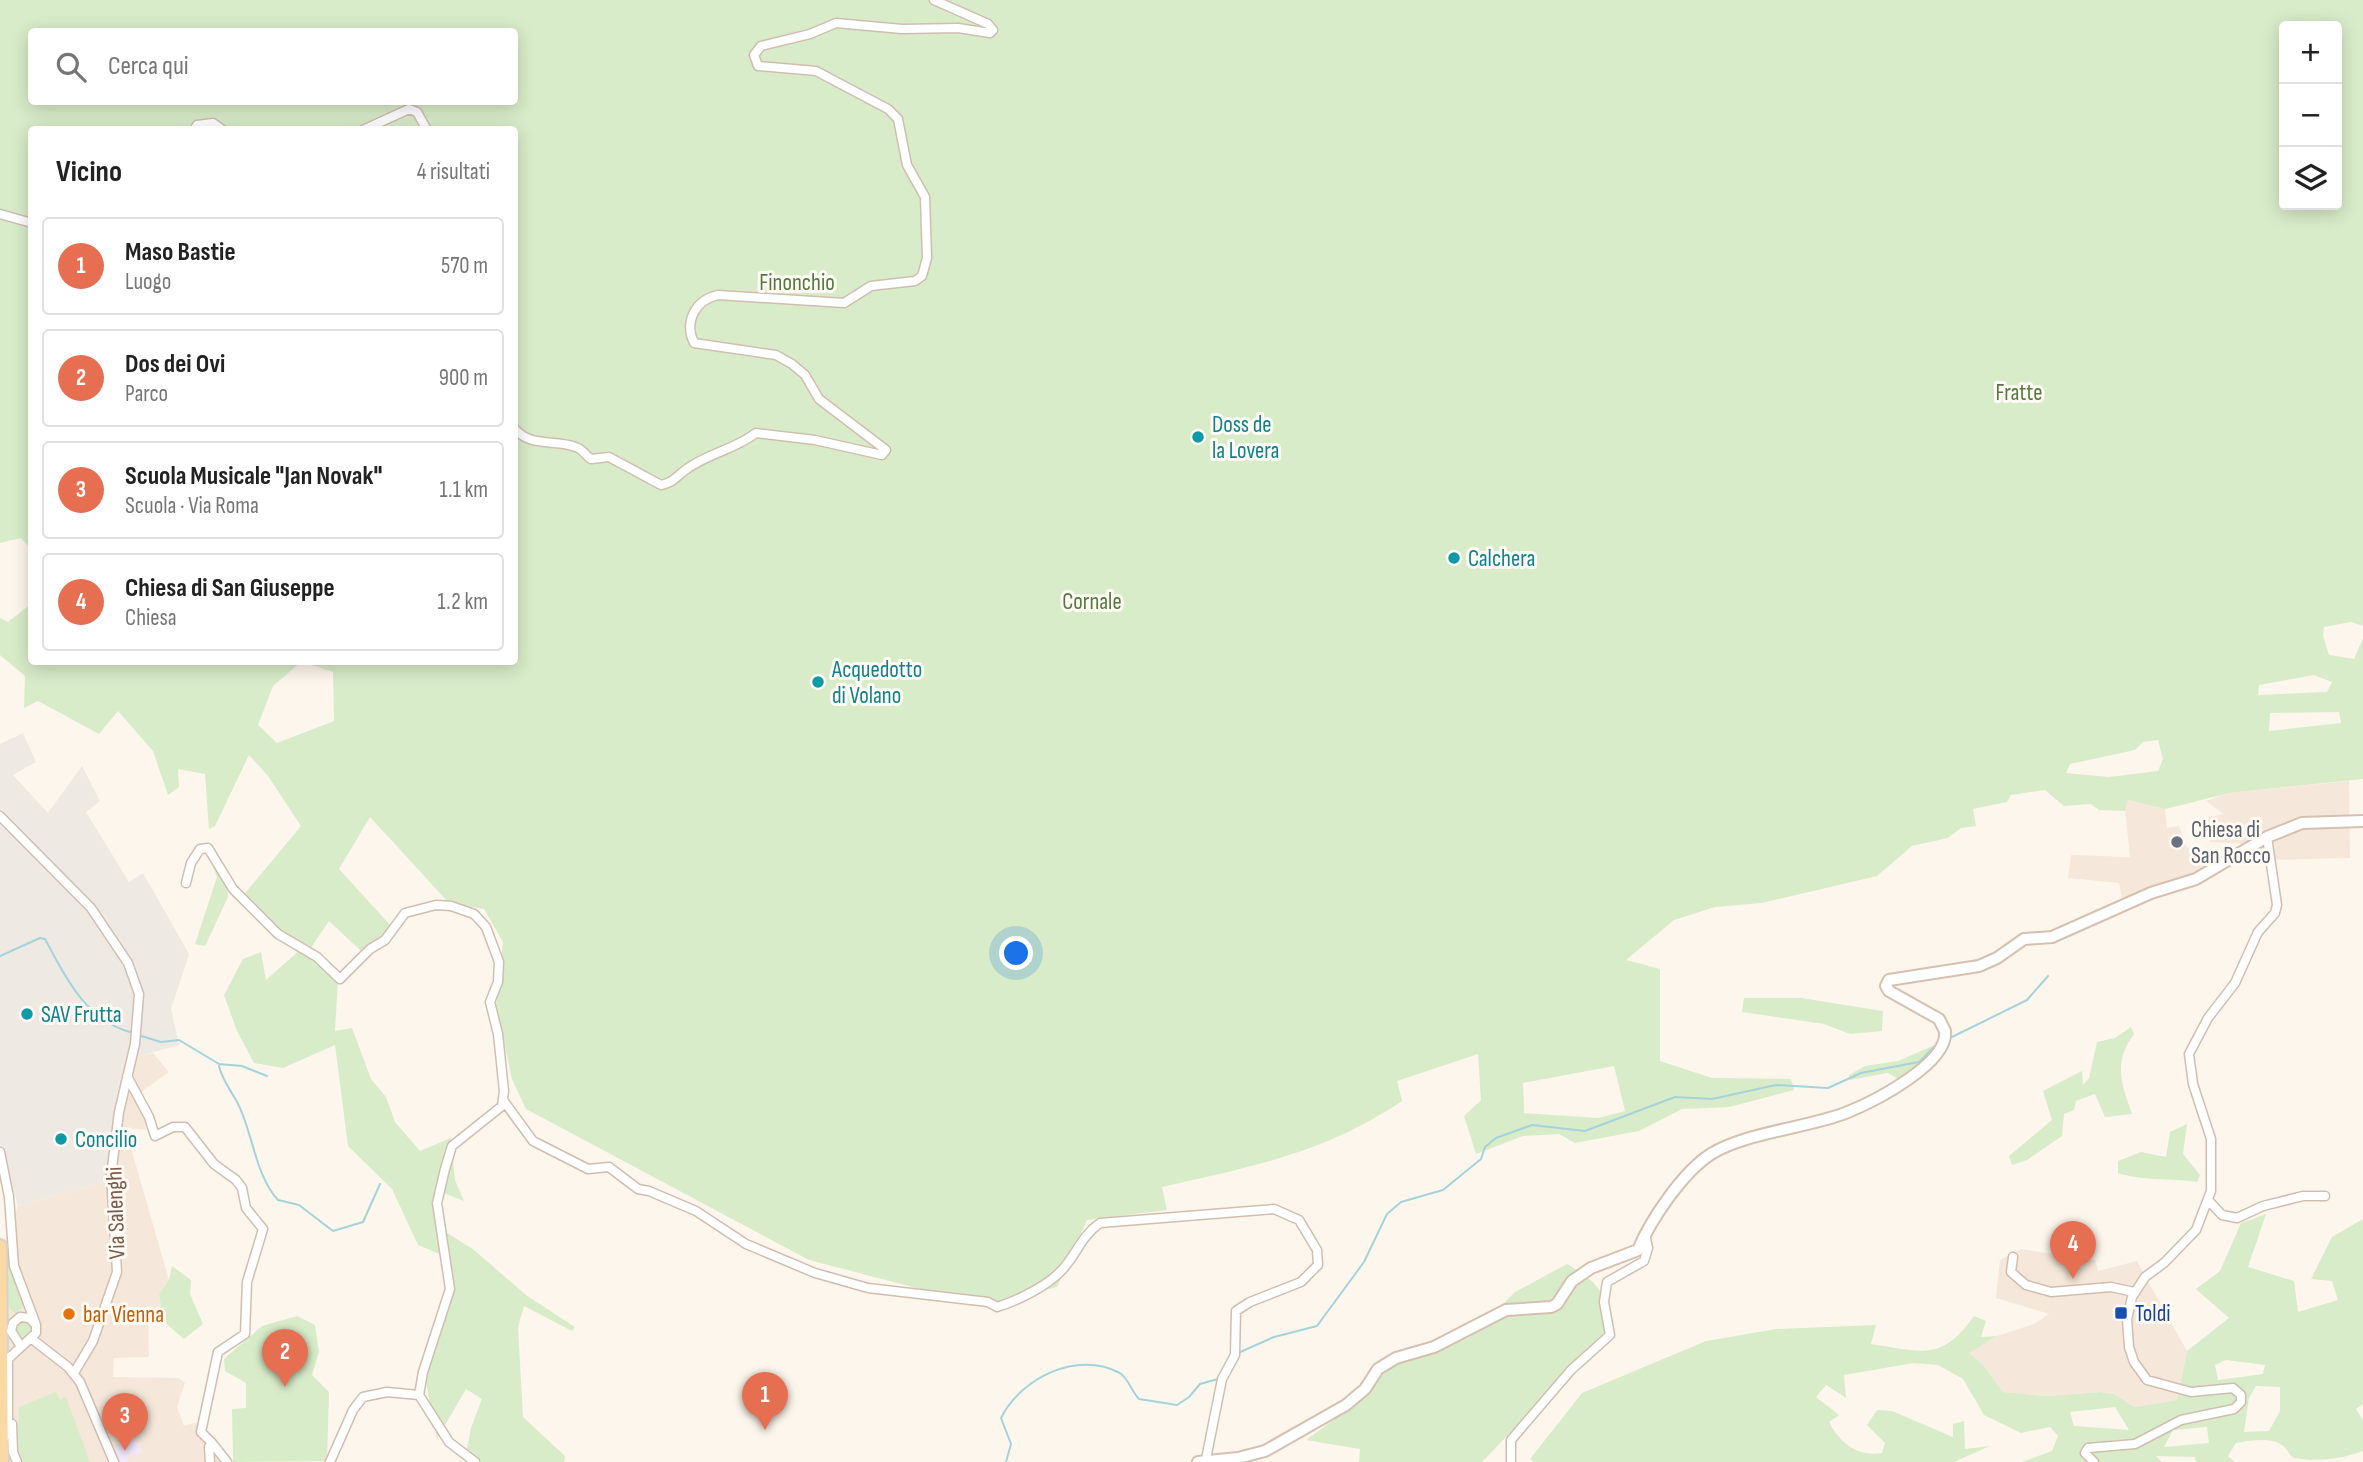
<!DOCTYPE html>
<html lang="it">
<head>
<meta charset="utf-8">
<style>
	body { margin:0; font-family:"Sofia Sans Condensed",sans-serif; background:#f2f2f2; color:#222 }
	.controls { position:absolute; right:21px; top:21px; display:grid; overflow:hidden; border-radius:7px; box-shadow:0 4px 18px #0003 }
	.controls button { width:63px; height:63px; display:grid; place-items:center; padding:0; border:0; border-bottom:2px solid #e0e0e0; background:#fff; color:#222; font:35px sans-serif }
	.you { position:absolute; left:1017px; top:954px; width:24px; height:24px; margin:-18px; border:5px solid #fff; border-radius:50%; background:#1a73e8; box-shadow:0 0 0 10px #1a73e833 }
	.badge { display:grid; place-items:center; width:46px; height:46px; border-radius:50%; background:#e76f51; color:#fff; font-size:23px; font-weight:700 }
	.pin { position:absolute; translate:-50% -58px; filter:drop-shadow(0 2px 4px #0008) }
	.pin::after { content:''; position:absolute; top:37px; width:24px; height:21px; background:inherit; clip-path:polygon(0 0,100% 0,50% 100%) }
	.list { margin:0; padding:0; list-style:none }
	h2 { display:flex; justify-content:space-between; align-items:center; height:91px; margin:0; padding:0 28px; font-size:30px }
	h2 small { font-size:23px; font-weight:400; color:#767676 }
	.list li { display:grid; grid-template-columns:46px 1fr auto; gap:21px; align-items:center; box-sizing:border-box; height:98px; margin:0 14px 14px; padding:0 14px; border:2px solid #e0e0e0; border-radius:7px }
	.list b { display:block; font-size:26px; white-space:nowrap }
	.list p { margin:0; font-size:23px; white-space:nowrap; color:#767676 }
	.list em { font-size:23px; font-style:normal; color:#767676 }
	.icon { flex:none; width:38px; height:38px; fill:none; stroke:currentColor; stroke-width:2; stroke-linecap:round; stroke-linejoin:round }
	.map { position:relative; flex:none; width:2363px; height:1462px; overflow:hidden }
	.search { position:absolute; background:#fff; box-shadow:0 4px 18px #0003; left:28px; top:28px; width:490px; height:77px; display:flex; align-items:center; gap:18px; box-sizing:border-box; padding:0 24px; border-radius:7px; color:#767676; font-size:26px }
	.panel { position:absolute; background:#fff; box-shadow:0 4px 18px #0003; left:28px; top:126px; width:490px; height:539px; border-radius:7px }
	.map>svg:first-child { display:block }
	.residential { fill:#f5e8da }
	.industrial { fill:#efe9e4 }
	.education { fill:#f3e8fa }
	.green { fill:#d8ecc9; fill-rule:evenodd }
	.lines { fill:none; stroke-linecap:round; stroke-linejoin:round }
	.stream { stroke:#a5d3da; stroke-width:2 }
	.street-casing { stroke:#d1beb0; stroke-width:11 }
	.secondary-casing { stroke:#d6c0b0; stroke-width:14 }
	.primary-casing { stroke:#dad1cd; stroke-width:16 }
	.street { stroke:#fff; stroke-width:8 }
	.secondary { stroke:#fff; stroke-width:10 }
	.primary { stroke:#fbd9a5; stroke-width:12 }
	.culture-dot { fill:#0f9aa8; stroke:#fffaf3; stroke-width:2.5 }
	.worship-dot { fill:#6b7280; stroke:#fffaf3; stroke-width:2.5 }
	.transit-dot { fill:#1a4fb4; stroke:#fffaf3; stroke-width:2.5 }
	.food-dot { fill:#e8710a; stroke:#fffaf3; stroke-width:2.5 }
	.labels { text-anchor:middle; stroke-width:6; stroke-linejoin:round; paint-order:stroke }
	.park-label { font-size:23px; fill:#537a41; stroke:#fffaf3 }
	.culture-label { font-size:23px; fill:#0d838f; stroke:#fffaf3; text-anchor:start }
	.worship-label { font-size:23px; fill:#5b616d; stroke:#fffaf3; text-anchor:start }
	.street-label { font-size:23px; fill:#7a5c4d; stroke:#fffaf3 }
	.transit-label { font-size:23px; fill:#164399; stroke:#fffaf3; text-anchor:start }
	.food-label { font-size:23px; fill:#c56008; stroke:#fffaf3; text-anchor:start }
</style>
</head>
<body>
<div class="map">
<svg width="2363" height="1462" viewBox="0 0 2363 1462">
	<rect width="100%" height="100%" fill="#fdf6ec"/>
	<!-- residential -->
	<path class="residential" d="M2349 781 2350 858 2266 860 2263 845 2210 842 2208 817 2224 814 2206 801 2228 793Z
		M2128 800 2165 809 2167 828 2179 826 2187 848 2198 845 2205 867 2195 875 2122 899 2119 883 2068 878 2071 855 2130 857 2125 811Z
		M153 1053 169 1072 141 1092 146 1130 125 1127 169 1280 159 1294 163 1321 148 1316 149 1357 114 1358 113 1377 179 1378 185 1383 177 1407 184 1426 199 1422 232 1462H0V1258L18 1206 104 1182 123 1061Z
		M2021 1249 2095 1260 2098 1271 2137 1261 2187 1351 2177 1400 2133 1407 2114 1394 2100 1392 2046 1396 2003 1392 1984 1366 1968 1353 1997 1336 2034 1324 2049 1314 1996 1298 2000 1260Z"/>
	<!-- industrial -->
	<path class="industrial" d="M23 733 36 762 13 775 48 813 82 766 100 801 86 812 129 882 143 873 189 954 171 1009 179 1045 123 1061 104 1182 18 1206 0 1143V744Z"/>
	<!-- education -->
	<path class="education" d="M138 1440 142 1452 127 1458 126 1462H113L109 1450Z"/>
	<!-- green -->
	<path class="green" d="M0 0H2363V626L2351 622 2324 627 2323 636 2329 655 2354 659 2363 638V779L2229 793 2165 809 2128 800 2125 811 2099 810 2091 804 2064 806 2045 790 2011 795 2007 802 1973 809 1976 826 1961 828 1948 838 1912 846 1877 876 1762 903 1715 907 1674 920 1626 960 1660 969V1061L1712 1078 1791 1079 1794 1090 1729 1107 1682 1109 1639 1131 1575 1143 1559 1134 1523 1136 1476 1154 1464 1116 1481 1100 1478 1054 1397 1081 1402 1101C1325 1153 1250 1167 1162 1187L1167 1210 1087 1220 1057 1287 1000 1302 928 1291 809 1260 526 1109 512 1079 496 1005 503 942 484 909 449 903 370 817 339 869 392 927 362 952 329 921 306 955 338 979 335 1031 352 1028 371 1079 386 1097 395 1122 420 1151 451 1138 455 1180 464 1201 436 1190 441 1229 474 1250 526 1295 575 1327 572 1331 524 1306 518 1327 523 1417 565 1456 564 1462H477L466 1454 471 1428 482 1399 466 1389 437 1439 425 1378 453 1287 447 1257 418 1245 392 1189 348 1146 335 1045 283 1068 254 1063 237 1031 224 995 243 959 261 952 266 980 300 950 241 898 301 826 268 776 249 755 215 826 209 829 205 774 178 769 179 787 168 795 153 751 118 711 99 734 38 701 24 708 25 676 0 655V618L8 622 31 604 32 662H301L273 686 258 725 277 743 334 721 333 672 302 662H514V130H32L31 549 21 538 0 543ZM2284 26H2337V205H2284ZM32 32H514V102H32ZM2314 675 2332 682 2327 692 2258 695 2259 685ZM2339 712 2341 723 2269 731 2270 713ZM2158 740 2163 759 2158 771 2109 777 2066 773 2070 764 2135 750 2143 742ZM1614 1066 1625 1111 1598 1118 1524 1113 1523 1083Z
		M209 857 227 885 228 897 205 946 195 944 217 877Z
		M1744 998H1801L1883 1011 1882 1031 1850 1034 1824 1024 1742 1012Z
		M2131 1027 2134 1034C2113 1063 2121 1082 2132 1114L2105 1117 2095 1094 2076 1101 2074 1110 2064 1114 2062 1136 2027 1160 2012 1165 2009 1156 2052 1120 2043 1091 2082 1071 2083 1085 2089 1078 2097 1042 2115 1038Z
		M1937 1044 1927 1063 1898 1079 1888 1073 1850 1080 1849 1075 1865 1066 1898 1061Z
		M2187 1124 2183 1154 2200 1175 2197 1182C2171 1178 2141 1181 2118 1173V1161L2141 1152 2166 1157 2170 1132Z
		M2266 1214 2248 1267 2294 1281 2298 1312 2338 1300 2332 1281 2311 1279 2332 1237 2363 1219V1404L2356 1409 2363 1420V1451C2341 1459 2318 1462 2294 1458 2289 1455 2288 1450 2283 1446 2272 1436 2250 1441 2236 1443L2228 1456 2235 1462H2196L2195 1457 2156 1456 2162 1462H2022L2052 1451 2058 1436 2050 1427 2021 1433 1984 1415 1963 1379 1938 1365 1914 1363 1844 1375 1846 1398 1826 1385 1816 1397 1839 1415 1829 1422C1840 1443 1857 1457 1882 1453L1885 1443 1867 1425 1877 1410 1892 1411 1953 1437V1424L1964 1421 1965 1449 1990 1446 1954 1462H1534L1530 1459 1582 1393 1706 1341 1776 1329 1876 1325 1871 1344C1920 1351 1941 1363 1974 1316L1986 1321 1981 1337 1997 1336 1969 1353 1984 1366 2003 1392 2046 1396 2100 1392 2114 1394 2134 1407 2177 1400 2187 1351 2229 1318 2196 1289 2220 1271 2241 1223ZM2226 1360 2265 1365 2263 1374 2218 1380 2215 1365ZM2256 1386 2280 1387V1411L2269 1431 2244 1432 2249 1398ZM2115 1407 2129 1430 2074 1426 2070 1412ZM2207 1427 2209 1443 2164 1447 2173 1430Z
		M7 1247 22 1303V1308L15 1314 8 1306Z
		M1567 1264C1599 1283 1605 1291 1611 1328L1482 1462H1359L1360 1449 1306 1440 1356 1404 1390 1367 1470 1337 1515 1292Z
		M172 1266 191 1280 190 1294 203 1324 184 1339 163 1321 159 1294 169 1280Z
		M297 1316 315 1325 319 1352 312 1375 329 1392 327 1461 233 1462 232 1409 246 1408V1383L225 1371 224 1359 262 1326Z
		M15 1330a8 8 0 1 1 16 0a8 8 0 1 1-16 0Z
		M56 1392 60 1400 66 1397 90 1462H23L17 1446 19 1407Z"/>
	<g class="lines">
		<!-- stream -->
		<path class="stream" d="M0 956 40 938 45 939C66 978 86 1021 133 1033
			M138 1035 161 1042 179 1040 219 1064 242 1066 267 1076
			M1950 1038 2027 1000 2048 976
			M219 1066C222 1079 229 1088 236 1100 253 1130 254 1174 278 1200L299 1205 333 1231 363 1222 380 1184
			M1238 1353 1274 1337 1317 1326 1364 1262 1387 1214 1401 1202 1443 1190 1481 1159 1485 1147 1496 1138 1532 1125 1585 1131 1675 1097 1712 1099 1776 1085 1828 1088 1861 1073 1919 1062 1935 1046
			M1006 1462 1011 1444 1001 1418C1021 1378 1077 1350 1120 1373 1128 1378 1132 1392 1139 1399L1177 1405 1189 1397 1200 1384 1218 1379"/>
		<!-- street casing -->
		<g class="street-casing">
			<path id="street" d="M194 130 197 125 213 123 223 130
				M363 130 409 109 417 112 427 130
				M0 214 32 223
				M514 428C531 449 557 438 578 448 583 450 586 456 591 459L609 457 661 485C672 483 675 478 684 471 705 454 734 450 756 433L815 440 882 455 886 450 819 399 805 375 792 364 776 355 694 343C684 322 695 300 718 295L844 303 871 286 915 281 922 276 927 258 925 197 907 165 898 119 888 109 816 71 758 66 754 55 761 46 810 34 836 23 902 29 958 28 990 33 993 30 988 24 934 0
				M0 816 91 908 128 963 139 994 135 1044 119 1112 111 1176 117 1272 93 1341 74 1373
				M186 883 191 863 200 849 208 848 233 889 278 934 317 957 340 979 370 949 385 940 405 913 436 905 451 906 474 914 486 927 499 962 498 982 490 1002 498 1034 504 1091 502 1106 452 1146 445 1169 437 1203 450 1289 423 1372 419 1395 387 1392 363 1397 353 1410 330 1462
				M127 1076 149 1117 155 1136 173 1127H185L214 1164 236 1180 242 1188 246 1208 263 1229 247 1282 245 1334 218 1352 201 1432 212 1443
				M503 1100 533 1141 588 1169 609 1167 638 1189 649 1191 696 1211 746 1244 815 1273 868 1288 988 1302 997 1307C1017 1301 1047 1286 1061 1271 1076 1256 1081 1236 1100 1223L1274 1209 1299 1220 1317 1250 1318 1265 1301 1282 1250 1302 1236 1311 1235 1355 1222 1379 1206 1459
				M0 1152 9 1197 14 1266 35 1322
				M2209 1201 2222 1215 2237 1218 2263 1206 2303 1196H2325
				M2013 1257 2011 1272 2026 1285 2051 1292 2111 1287 2134 1292
				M32 1339 68 1367 80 1382 114 1462
				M419 1395 449 1442 475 1462
				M12 1424 13 1452 17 1462
				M3 1440 8 1429V1359L36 1333V1325L29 1318 20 1317 13 1323 11 1331 20 1345
				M210 1462 209 1447 212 1443 227 1462
				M1511 1462V1440L1571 1370 1610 1335 1604 1302 1607 1282 1644 1261 1648 1248 1645 1234
				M2094 1462 2085 1453 2088 1448 2135 1444 2181 1420 2234 1409 2241 1402V1395L2233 1388 2191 1392 2147 1380 2134 1362 2129 1347 2127 1319 2132 1297 2145 1277 2164 1263 2196 1230 2211 1191V1139L2193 1084 2189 1054 2208 1018 2235 983 2258 932 2275 913 2277 905 2267 837 2262 838"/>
		</g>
		<!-- secondary casing -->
		<g class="secondary-casing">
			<path id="secondary" d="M1198 1462 1238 1458 1265 1451 1346 1405 1365 1389 1378 1369 1396 1358 1434 1347 1506 1310 1551 1307 1557 1304 1572 1281 1591 1268 1638 1250C1651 1219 1683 1172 1711 1154 1747 1132 1808 1128 1848 1112 1875 1101 1949 1063 1945 1031L1939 1019 1889 991 1886 986 1889 980 1979 966 1997 958 2024 939 2052 937 2151 893 2196 879 2267 837 2302 823 2363 821"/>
		</g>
		<!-- primary casing -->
		<g class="primary-casing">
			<path id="primary" d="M0 1246 2 1462"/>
		</g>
		<!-- street -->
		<use href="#street" class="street"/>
		<!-- secondary -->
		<use href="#secondary" class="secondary"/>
		<!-- primary -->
		<use href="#primary" class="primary"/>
	</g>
	<!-- markers -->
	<g class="culture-dot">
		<circle cx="1198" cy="437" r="7"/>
		<circle cx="1454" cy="558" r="7"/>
		<circle cx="818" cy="682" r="7"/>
		<circle cx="27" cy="1014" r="7"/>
		<circle cx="61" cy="1139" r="7"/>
	</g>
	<circle class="worship-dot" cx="2177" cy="842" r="7"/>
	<rect class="transit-dot" x="2114" y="1306" width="14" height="14" rx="3.5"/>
	<circle class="food-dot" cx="69" cy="1314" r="7"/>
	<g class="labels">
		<!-- park labels -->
		<g class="park-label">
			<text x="797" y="290">Finonchio</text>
			<text x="2019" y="400">Fratte</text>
			<text x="1092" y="609">Cornale</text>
		</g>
		<!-- culture labels -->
		<g class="culture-label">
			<text x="1212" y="432">Doss de<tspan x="1212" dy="26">la Lovera</tspan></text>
			<text x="1468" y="566">Calchera</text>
			<text x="832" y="677">Acquedotto<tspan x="832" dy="26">di Volano</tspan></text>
			<text x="41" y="1022">SAV Frutta</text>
			<text x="75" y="1147">Concilio</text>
		</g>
		<!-- worship labels -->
		<g class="worship-label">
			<text x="2191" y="837">Chiesa di<tspan x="2191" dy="26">San Rocco</tspan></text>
		</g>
		<!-- street labels -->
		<g class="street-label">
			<text transform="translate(115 1213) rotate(-92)" y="8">Via Salenghi</text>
		</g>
		<!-- transit labels -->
		<g class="transit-label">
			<text x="2135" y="1321">Toldi</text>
		</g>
		<!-- food labels -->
		<g class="food-label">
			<text x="83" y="1322">bar Vienna</text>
		</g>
	</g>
</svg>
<div class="controls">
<button>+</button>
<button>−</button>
<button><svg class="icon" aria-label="layers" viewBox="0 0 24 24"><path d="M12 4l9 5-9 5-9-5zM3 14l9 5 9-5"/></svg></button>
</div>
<div class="you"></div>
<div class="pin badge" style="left:765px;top:1430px">1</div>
<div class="pin badge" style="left:285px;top:1387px">2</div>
<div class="pin badge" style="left:125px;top:1451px">3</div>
<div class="pin badge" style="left:2073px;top:1279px">4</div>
<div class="search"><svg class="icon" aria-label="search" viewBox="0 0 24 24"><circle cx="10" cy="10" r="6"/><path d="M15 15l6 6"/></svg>Cerca qui</div>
<section class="panel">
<h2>Vicino<small>4 risultati</small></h2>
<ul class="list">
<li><span class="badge">1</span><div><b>Maso Bastie</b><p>Luogo</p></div><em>570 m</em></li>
<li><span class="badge">2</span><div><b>Dos dei Ovi</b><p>Parco</p></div><em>900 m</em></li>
<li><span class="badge">3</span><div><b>Scuola Musicale &quot;Jan Novak&quot;</b><p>Scuola · Via Roma</p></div><em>1.1 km</em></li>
<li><span class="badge">4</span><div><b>Chiesa di San Giuseppe</b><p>Chiesa</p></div><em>1.2 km</em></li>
</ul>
</section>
</div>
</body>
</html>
